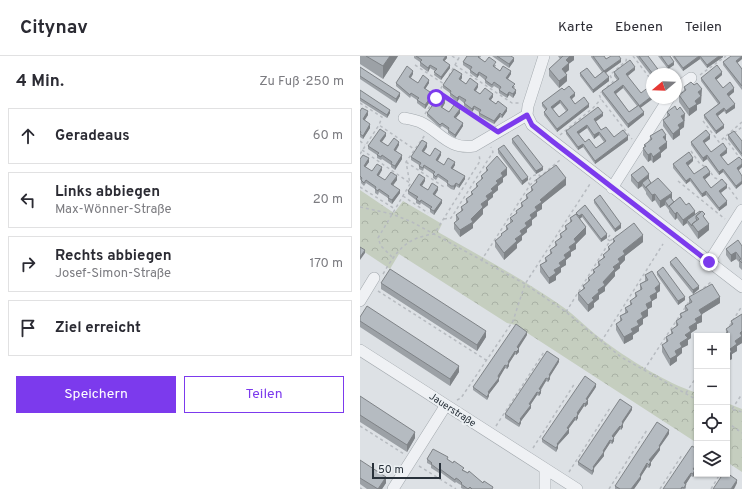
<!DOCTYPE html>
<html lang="de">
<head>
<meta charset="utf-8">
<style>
	body { margin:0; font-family:Overpass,sans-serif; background:#f7f7f7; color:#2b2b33 }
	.controls { position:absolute; right:12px; bottom:12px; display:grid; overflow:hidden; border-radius:0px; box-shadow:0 1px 3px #0004 }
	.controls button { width:36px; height:36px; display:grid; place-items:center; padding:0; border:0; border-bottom:1px solid #e1e1e2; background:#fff; color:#2b2b33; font:20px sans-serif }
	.compass { position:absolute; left:286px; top:12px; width:36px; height:36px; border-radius:50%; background:#fff; box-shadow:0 1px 3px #0004; rotate:251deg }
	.scale { position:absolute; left:12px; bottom:10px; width:69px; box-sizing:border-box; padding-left:4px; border:2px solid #28313a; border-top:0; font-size:11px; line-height:14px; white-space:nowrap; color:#28313a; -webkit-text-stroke:3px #ecf0f3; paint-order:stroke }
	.stop { position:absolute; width:12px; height:12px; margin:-9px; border:3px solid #7c3aed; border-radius:50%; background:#fff }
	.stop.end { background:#7c3aed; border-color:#fff; box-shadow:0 1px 4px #0008 }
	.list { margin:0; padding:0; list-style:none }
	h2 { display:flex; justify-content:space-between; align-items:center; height:52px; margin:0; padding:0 16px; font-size:17px }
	h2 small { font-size:13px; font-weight:400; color:#7c7c81 }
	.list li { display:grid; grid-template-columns:26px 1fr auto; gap:12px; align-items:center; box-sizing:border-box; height:56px; margin:0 8px 8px; padding:0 8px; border:1px solid #e1e1e2; border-radius:0px }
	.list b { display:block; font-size:15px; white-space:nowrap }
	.list p { margin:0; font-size:13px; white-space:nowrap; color:#7c7c81 }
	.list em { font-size:13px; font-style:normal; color:#7c7c81 }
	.actions { display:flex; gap:8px; padding:12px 16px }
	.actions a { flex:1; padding:9px 0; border:1px solid #7c3aed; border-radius:0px; text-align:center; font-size:14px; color:#7c3aed }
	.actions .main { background:#7c3aed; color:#fff }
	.icon { flex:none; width:22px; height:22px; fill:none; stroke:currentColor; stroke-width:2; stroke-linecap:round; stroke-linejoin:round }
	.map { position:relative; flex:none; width:382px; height:433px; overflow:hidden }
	header { display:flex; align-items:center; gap:24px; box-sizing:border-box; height:56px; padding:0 20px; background:#fff; border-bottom:1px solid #e1e1e2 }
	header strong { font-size:19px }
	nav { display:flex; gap:22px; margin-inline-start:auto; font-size:14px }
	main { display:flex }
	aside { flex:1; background:#fff }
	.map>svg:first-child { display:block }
	.park { fill:url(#park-crowns) }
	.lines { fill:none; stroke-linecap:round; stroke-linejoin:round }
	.minor-casing { stroke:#a3a9ae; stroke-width:12 }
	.path { stroke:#b7bbc0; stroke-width:1.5; stroke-dasharray:3 3; stroke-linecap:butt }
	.minor { stroke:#eff1f4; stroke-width:11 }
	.wall { fill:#9ca1a6; fill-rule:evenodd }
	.shaded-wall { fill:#7f8387 }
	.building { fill:#b5bbc1; stroke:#7f8387; fill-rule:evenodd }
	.route { stroke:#7c3aed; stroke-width:5 }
	.labels { text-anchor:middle; stroke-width:4; stroke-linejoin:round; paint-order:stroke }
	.street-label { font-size:10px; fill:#28313a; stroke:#ecf0f3 }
</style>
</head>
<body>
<header>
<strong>Citynav</strong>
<nav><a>Karte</a><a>Ebenen</a><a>Teilen</a></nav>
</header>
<main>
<aside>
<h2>4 Min.<small>Zu Fuß · 250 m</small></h2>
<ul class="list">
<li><svg class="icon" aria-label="ahead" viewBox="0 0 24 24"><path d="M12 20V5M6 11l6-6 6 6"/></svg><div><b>Geradeaus</b></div><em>60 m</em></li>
<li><svg class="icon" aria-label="left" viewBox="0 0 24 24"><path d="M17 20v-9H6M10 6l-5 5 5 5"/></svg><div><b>Links abbiegen</b><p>Max-Wönner-Straße</p></div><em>20 m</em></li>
<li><svg class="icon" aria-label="right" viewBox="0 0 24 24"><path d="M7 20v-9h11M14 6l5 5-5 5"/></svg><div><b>Rechts abbiegen</b><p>Josef-Simon-Straße</p></div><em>170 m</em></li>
<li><svg class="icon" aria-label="arrive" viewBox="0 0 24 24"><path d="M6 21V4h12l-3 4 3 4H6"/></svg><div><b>Ziel erreicht</b></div></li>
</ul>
<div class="actions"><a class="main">Speichern</a><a>Teilen</a></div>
</aside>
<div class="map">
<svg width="382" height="433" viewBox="0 0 382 433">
	<defs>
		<pattern id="park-crowns" width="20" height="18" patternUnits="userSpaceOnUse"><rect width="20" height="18" fill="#c5cebf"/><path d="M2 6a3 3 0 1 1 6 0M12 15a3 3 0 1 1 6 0" fill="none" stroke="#a9b1a5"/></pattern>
	</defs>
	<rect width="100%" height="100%" fill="#dde1e5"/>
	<!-- park -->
	<path class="park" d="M0 134 34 157 43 145 82 168 78 176C120 200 163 223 203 251 216 260 227 272 240 282 268 303 304 326 337 337V387L155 269 147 267 39 198 30 213 0 193Z
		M367 347 382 353V416L367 406Z"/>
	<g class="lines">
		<!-- minor casing -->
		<g class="minor-casing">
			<path id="minor" d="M184 0 168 50 167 59 172 69 382 231
				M316 33 331 22
				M44 62C49 63 55 64 60 66 80 75 88 94 114 90L167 59
				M252 132 309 42
				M349 206 382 154
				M0 245 14 222
				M0 294 217 433
				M185 414V433
				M33 433 86 349"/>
		</g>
		<!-- path -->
		<path class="path" d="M92 0 98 4
			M273 0 292 25
			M55 9 84 28
			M95 9 152 47H159
			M340 19 366 0
			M86 25 100 0
			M247 31 253 26 250 19 266 5 267 0
			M243 35 239 38 241 43 272 83
			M78 36 128 70
			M0 47 22 61 19 69
			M65 58 83 29
			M343 65 359 86 382 66
			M374 77 382 71
			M200 79 233 52 241 43
			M365 82 382 105
			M0 85 5 89
			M2 94 50 127
			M331 95 340 108 346 111 355 122 364 125 378 144
			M0 98 19 69 54 93
			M46 106 84 131
			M318 125 365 163
			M170 129 168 126 172 120 178 118 180 120
			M0 131 35 153
			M43 140 68 157
			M0 151 32 158 52 166 165 228 206 256 261 301 337 344
			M84 163 91 162 133 96 131 91
			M250 185 247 183 250 179
			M32 201 21 190 18 182 50 128 46 106 65 79
			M121 205 170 129 200 104
			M23 218C37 194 46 182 74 178L120 105 119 98
			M18 235 126 304
			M339 236 351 226
			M206 256 250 185 258 179
			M363 280 382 250
			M241 286 303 188
			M284 314 330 244
			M326 337 337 320
			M97 344 101 342 153 265 165 228 230 128
			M367 352 382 356
			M372 353 382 338
			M367 366 382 377
			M0 370 44 398
			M136 370 184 296
			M173 392 215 327
			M59 410 96 433
			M209 416 250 352
			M0 432 2 433
			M249 433 287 374
			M300 433 322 399
			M351 433 360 418"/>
		<!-- minor -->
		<use href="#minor" class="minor"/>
	</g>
	<!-- wall -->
	<path class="wall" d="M0 0H38L23 23 0 8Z
		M54 0H87V2L84 5 90 12 81 24 74 19 75 15 70 12 68 16 60 10V6L54 2Z
		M107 0H121L120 2 125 6 136 9 135 11 140 15 151 18 148 23 155 31 154 32 156 37 153 42 149 39 147 42 139 37V33L134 30 132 32 125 27V24L119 19 117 22 110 17V14L103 9V6Z
		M132 0H151L154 5 149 12Z
		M198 0H214V4L209 7V14L205 17 207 25 199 32 189 20V13L200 3Z
		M231 0H244L246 3 261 6 246 17 249 25 233 37 220 20V17L235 22 242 16 231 1Z
		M276 0H288L300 18H292V21Z
		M298 0H310L314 9 308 13Z
		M312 0H363V1L347 12 340 3 323 15Z
		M382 3 377 7 382 13V34L363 9V6Z
		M0 11 40 40 36 47 0 23Z
		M275 14 268 20 284 59 268 72 242 38V35L257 24 254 20V16ZM263 32 277 50 269 56 256 38Z
		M53 18 51 22 58 27H69L65 33 73 41 65 53 57 47V44L51 40 50 42 36 30V27Z
		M362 19 356 24 363 32 374 36 368 40 375 52 366 58 364 55 358 60 364 72 356 78 344 62V59L358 48 341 25V22Z
		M102 22 101 24 106 28 118 31 116 35 120 38 133 41 130 44 147 55 142 62 140 61 134 68 119 60V56L114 53 112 56 104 50V47L99 43 97 46 90 40V37L83 32V29Z
		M324 31 342 40H341V47L337 49V54L329 60 319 46V39L324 36Z
		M0 34 30 57 27 62 0 45Z
		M204 34 215 40 211 43 215 48 229 51 197 76 184 59V56L186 55 182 50V47ZM200 47 206 55 199 61 193 53Z
		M85 47 82 52 89 56 100 57 96 62 103 70 95 82 88 77V74L82 70 80 72 67 60V57Z
		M0 55 8 59 4 64 10 72 3 83 0 81Z
		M307 56 325 64 324 65V71L320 74V79L313 84 303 70V64L307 60Z
		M243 60 235 66 241 74 254 81 268 84 235 108 223 91 218 94 206 78V75ZM227 72 234 83 239 79 244 86 236 92 225 86 219 78Z
		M368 79 382 85V101L368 83Z
		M26 80 22 86 28 90 39 89 36 95 42 103 35 114 31 111V109L22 103 21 104 17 102V99L8 93V90Z
		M290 80 306 85 307 92 301 97V101L293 107 291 104 288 106 283 99V92L284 91V89L290 85Z
		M152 83 183 114 176 118 152 87Z
		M350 83 344 87 351 96 367 97 361 101 368 109 382 111 378 114 376 133 363 116 359 119 347 103 343 106 331 89V86Z
		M67 91 64 96 70 100 81 99 78 105 84 109H95L92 113 105 123 99 132 96 130 94 134 91 133 87 130V127L78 121 76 124 73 122V118L64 112 63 115 59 113V109L51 104V101Z
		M138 93 168 124 162 129 138 97Z
		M0 103 9 106 5 111 12 115 22 114 19 120 25 124H37L33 129 40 137 32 148 28 145V142L19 136 18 139 15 137V133L6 127 4 130 1 127V124L0 123Z
		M333 105 328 110 334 118 350 119 344 123 351 132H367L361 137 367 149 359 155 346 139 342 141 330 125 326 128 313 112V108Z
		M126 112 147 119 143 122V126L138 130V134L133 138V141L128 145V149L123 153V158L113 168V172L100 181 94 173V167L96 165V159L101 155V151L106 148V143L111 139V136L116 132V128L121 124V120L126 116Z
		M271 119 289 124 291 127 312 143 314 146 326 149 335 159 345 162 349 174 338 183 327 167 323 170 317 162 315 164 309 156V154L305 149 300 152 295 144 292 146 286 138V136L282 130 278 133 271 125Z
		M176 124 206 129 182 148V153L177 156V160L172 164V169L167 173V176L162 180V184L157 188V192L144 204 135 191V185L141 180V178L146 174V170L150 167V162L156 159V155L161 151V147L166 143V139L171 135V131L176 128Z
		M65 125 62 130 68 134H78L75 139 82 147 74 159 70 156V153L61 147 60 149 56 147V144L48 138V135Z
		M234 144 261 172 255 176 234 147Z
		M225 149 247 182 241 186 222 161 220 163 226 178 216 188V193L211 196V200L206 204V209L201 212V216L196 220V224L189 228 180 216V209L185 206V202L190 198V194L195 190V186L200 182V178L205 175V170L210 167V162L216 158V157Z
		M253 183 283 186 265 200V204L260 209V212L255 216V220L245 231V235L239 239V243L234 247V251L228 256 218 244V237L223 233V230L228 226V222L233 218V214L238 210V206L243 202V199L248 195V191L253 187Z
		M382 190V214L379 211V206L376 203 371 206 366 199V193Z
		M310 206 339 233 333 238 310 209Z
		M297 216 325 244 318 249 297 219Z
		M285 219 300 235 297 237V242L292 245V251L288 253V260L283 263V268L279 271V275L273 279V283L264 288 256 274V268L260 265V260L265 257V252L270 250V245L275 242V237L280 234V228L285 225Z
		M21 227 126 281 117 295 21 233Z
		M329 241 360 247 342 258V266L337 268V273L331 277V282L328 284V289L322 292V297L317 301V305L310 310 302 296V289L306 287V281L311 279V274L316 271V265L320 262V258L325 255V250L329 248Z
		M382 258V287L377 290V295L372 298V303L368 305V311L367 312V280L366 277V273L371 270V265Z
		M0 261 99 316 90 330 0 271Z
		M167 279 158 292 159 296 156 299 155 298 149 307V310L147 313 145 312 139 321V325L129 338V340L127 344 113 334V331Z
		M199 306 190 320V323L188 326 186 325 181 334V337L179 340 177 339 171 348V352L161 365V367L159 371 145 362V358Z
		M236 331 227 344 228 348 225 351 224 350 218 358V362L216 365 215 364 208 373 209 377 198 389V392L196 396 182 386V383Z
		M0 340 55 382 47 396 0 366Z
		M272 354 263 367V371L261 374 260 373 254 381V385L252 388 250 387 244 396V400L234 412V415L232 419 218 409V406Z
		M309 378 300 391V394L291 406V409L289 412 287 411 281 420V423L274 433H255V430Z
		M67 403 88 404 133 433H103L101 432V429L99 428 96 426 95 427 80 416 79 417 71 412V409L67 407Z
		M0 404 26 427 22 433H7L0 428Z
		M335 414V418L333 421 331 420 326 428V432L325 433H303Z"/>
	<!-- shaded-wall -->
	<path class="shaded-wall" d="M30 0H38L23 23V10Z
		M86 0H87V2L83 7V4Z
		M210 0H214V4L206 10V4Z
		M339 0H340V3L323 15V12Z
		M359 0H363V1L347 12V9Z
		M382 0V3L376 8V5Z
		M154 2V5L149 12V8Z
		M261 3V6L244 18V15Z
		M314 6V9L308 13V10Z
		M209 7V14L202 20V13Z
		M70 9V12L68 16V12Z
		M90 9V12L81 24V21Z
		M275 11V14L266 21V18Z
		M53 15V18L49 24V21Z
		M151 15V18L146 25V22Z
		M119 16V19L117 22V19Z
		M362 16V19L355 25V22Z
		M102 18V22L99 26V23Z
		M207 19V25L199 32V25Z
		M249 21V25L233 37V34Z
		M69 24V27L64 35V32Z
		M118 28V31L114 37V34Z
		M263 29V32L254 39V36Z
		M374 32V36L367 42V38Z
		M342 33 341 47 337 49V54L329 60V53L335 45 338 36Z
		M156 34V37L153 42V38Z
		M149 36V39L147 42V39Z
		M40 37V40L36 47V43Z
		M215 37V40L210 45V41Z
		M73 38V41L65 53V49Z
		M133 38V41L129 47V43Z
		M99 40V43L97 46V42Z
		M292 40V42H294L279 53V50Z
		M85 44V47L81 54V51Z
		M200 44V47L191 54V51Z
		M229 48V51L197 76V73Z
		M375 48V52L366 58V55Z
		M114 50V53L112 56V53Z
		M147 52V55L142 62V59Z
		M364 52V55L356 61V58Z
		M100 53V57L94 64V61Z
		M30 54V57L27 62V59Z
		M8 55V59L3 67V63Z
		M284 56V59L268 72V68Z
		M140 57V61L134 68V65Z
		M243 57V60L234 67V63Z
		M325 58 324 71 320 74V79L313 84V78L318 69 321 60Z
		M103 67V70L95 82V79Z
		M10 68V72L3 83V80Z
		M227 69V72L217 79V76Z
		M364 69V72L356 78V75Z
		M239 76V79L234 83V79Z
		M26 77V80L20 88V85Z
		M306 79V85L303 88V81Z
		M350 79V83L343 88V85Z
		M268 80V84L235 108V105Z
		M39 86V89L34 97V94Z
		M307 86V92L301 97V101L293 107V101L299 92Z
		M67 87V91L62 98V95Z
		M223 88V91L218 94V91Z
		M367 93V97L360 102V99Z
		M81 96V99L76 107V104Z
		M291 97V104L288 106V99Z
		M42 99V103L35 114V110Z
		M347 99V103L343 106V102Z
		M9 102V106L4 113V110Z
		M333 102V105L326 111V107Z
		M95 106V109L91 116V112Z
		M382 108V111L377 116V112Z
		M22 111V114L17 122V119Z
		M183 111V114L176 118V115Z
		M147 112V119L143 122V126L138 130V134L133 138V141L128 145V149L123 153V158L113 168V172L100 181V174L111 163 141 117Z
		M363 113V116L359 119V116Z
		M350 116V119L343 125V121Z
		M289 118V125L282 127V130L278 133V127Z
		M37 120V124L31 132V128Z
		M105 120V123L99 132V129Z
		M168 121V124L162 129V125Z
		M65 122V125L60 133V129Z
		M206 122V129L182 148V153L177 156V160L172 164V169L167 173V176L162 180V184L157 188V192L144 204V197L155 183 180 144Z
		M330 122V125L326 128V125Z
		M382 125V128L376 133V130Z
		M96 127V130L94 134V130Z
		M367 129V132L359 138V135Z
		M78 131V134L73 142V138Z
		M40 134V137L32 148V144Z
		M346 135V139L342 141V138Z
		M312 137V143L305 145V149L300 152V145Z
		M295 138V144L292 146V139Z
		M82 144V147L74 159V155Z
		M367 145V149L359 155V152Z
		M335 155V162L327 164V167L323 170V164Z
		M317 156V162L315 164V158Z
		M222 158V161L219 163V160Z
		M261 168V172L255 176V173Z
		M349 168V174L338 183V176Z
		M226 171V178L216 188V193L211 196V200L206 204V209L201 212V216L196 220V224L189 228V222L204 199 214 183Z
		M247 178V182L241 186V183Z
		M283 179V186L265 200V204L260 209V212L255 216V220L245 231V235L239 239V243L234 247V251L228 256V249L263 195Z
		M5 194V197L0 204V201Z
		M376 196V203L371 206V199Z
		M300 228V235L297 237V242L292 245V251L288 253V260L283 263V268L279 271V275L273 279V283L264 288V281L277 265 295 232Z
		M339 230V233L333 238V234Z
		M325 241V244L318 249V245Z
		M360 241V247L339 260V254Z
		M342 259V266L337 268V273L331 277V282L328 284V289L322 292V297L317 301V305L310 310V303L325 279 329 271 335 263Z
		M126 275V281L117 295V289Z
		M382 275V287L377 290V295L372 298V303L368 305V311L367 312V299L370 293 380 277Z
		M167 276V279L157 295V291Z
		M159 293V296L156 299V296Z
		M155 295V298L148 309V306Z
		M199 303V306L189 322V319Z
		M149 307V310L147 313V310Z
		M145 309V312L138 324V320Z
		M99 310V316L90 330V323Z
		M190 320V323L188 326V323Z
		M139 322V325L129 338V340L127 344 128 336Z
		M186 322V325L179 336V333Z
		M236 328V331L226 346V343Z
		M181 334V337L179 340V337Z
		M177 336V339L169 351V348Z
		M228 344V348L225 351V348Z
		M224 347V350L217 361V357Z
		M171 349V352L161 365V367L159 371 160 363Z
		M272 351V354L262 369V366Z
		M218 358V362L216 365V362Z
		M215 361V364L207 375V372Z
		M263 367V371L261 374V371Z
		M260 370V373L252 384V380Z
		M209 373V377L198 389V392L196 396 197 388Z
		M309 374V378L299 392 300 391V394L291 406V409L289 412V404Z
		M55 376V382L47 396V389Z
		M254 382V385L252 388V385Z
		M250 384V387L243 398V395Z
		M244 396V400L234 412V415L232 419 233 411Z
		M287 407V411L280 422V419Z
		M337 408V411L333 416V413Z
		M335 414V418L333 421V418Z
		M331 417V420L324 431V427Z
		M281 420V423L274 433H271Z
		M26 421V427L22 433H18Z
		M377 424V427L374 433H371Z"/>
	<!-- building -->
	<path class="building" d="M6 0H30L23 10Z
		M56 0H86L83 4 90 9 81 21 74 16 77 13 70 9 68 12 60 6 62 4Z
		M107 0H119L118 1 125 6 129 1 136 6 133 10 140 15 143 10 151 15 146 22 155 28 152 31 156 34 153 38 149 36 147 39 139 34 141 31 134 26 132 29 125 24 127 21 119 16 117 19 110 14 112 11 103 6Z
		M137 0H151L154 2 149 8Z
		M203 0H210L206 4 209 7 202 13 207 19 199 25 189 13Z
		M233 0H244L246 3 251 0H259L261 3 244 15 249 21 233 34 220 17 227 12 235 22 244 15Z
		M279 0H288L300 16 298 18H293Z
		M301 0H310L314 6 308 10Z
		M314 0H339L323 12Z
		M340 0H359L347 9Z
		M371 0H382L376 5 382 13V30L363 6Z
		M270 4 275 11 266 18 281 37 290 30 292 33V40L279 50 284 56 268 68 242 35 259 23 254 16ZM263 29 279 49 269 56 254 36Z
		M357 9 362 16 355 22 363 32 370 26 374 32 367 38 375 48 366 55 364 52 356 58 364 69 356 75 344 59 360 47 341 22Z
		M47 10 53 15 49 21 58 27 63 19 69 24 64 32 73 38 65 49 57 44 59 42 51 37 50 39 36 27Z
		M0 11 40 37 36 43 0 20Z
		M94 13 102 18 99 23 106 28 110 22 118 28 114 34 120 38 125 32 133 38 129 43 136 48 138 45 147 52 142 59 140 57 134 65 119 57 121 54 114 50 112 53 104 47 106 44 99 40 97 42 90 37 91 35 83 29Z
		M331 26 334 29 337 27 342 33 338 36 341 40 335 45 337 48 329 53 319 39 326 34 324 31Z
		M209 30 215 37 210 41 215 48 224 41 229 48 197 73 184 56 187 53 182 47 202 32 204 34ZM200 44 208 54 199 61 191 51Z
		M0 34 30 54 27 59 0 42Z
		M79 40 85 44 81 51 89 56 94 49 100 53 94 61 103 67 95 79 88 74 89 72 82 67 80 69 67 57Z
		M315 50 317 54 320 51 325 58 321 60 324 65 318 69 320 72 313 78 303 64 310 59 307 56Z
		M238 51 243 57 234 63 241 74 246 71 254 81 263 74 268 80 235 105 223 88 218 91 206 75ZM227 69 234 79 239 76 246 85 236 92 229 83 225 86 217 76Z
		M2 52 8 55 3 63 10 68 3 80 0 78 1 76 0 75V55Z
		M20 73 26 77 20 85 28 90 34 82 39 86 34 94 42 99 35 110 31 108 32 106 22 99 21 101 17 99 19 97 8 90Z
		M302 73 306 79 303 81 307 86 299 92 301 95 293 101 291 97 288 99 283 92 286 90 284 89 292 83 290 80Z
		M346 74 350 79 343 85 351 96 363 87 367 93 360 99 368 109 379 101 382 104V108L377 112 382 120V125L376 130 363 113 359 116 347 99 343 102 331 86Z
		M374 75 382 85V98L368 79Z
		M158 79 183 111 176 115 152 83Z
		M62 84 67 87 62 95 70 100 75 92 81 96 76 104 84 109 88 102 95 106 91 112 105 120 99 129 96 127 94 130H91L87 127 88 125 78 118 76 121 73 118 75 116 64 109 63 112 59 110 61 107 51 101Z
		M144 89 168 121 162 125 138 93Z
		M329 96 333 102 326 107 334 118 346 110 350 116 343 121 351 132 362 123 367 129 359 135 367 145 359 152 346 135 342 138 330 122 326 125 313 108Z
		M3 99 9 102 4 110 12 115 17 108 22 111 17 119 25 124 31 116 37 120 31 128 40 134 32 144 28 142 29 140 19 133 18 135 15 133 16 131 6 124 4 127 1 124 2 122 0 120V103Z
		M137 100 147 112 141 117 143 120 136 125 138 127 131 133 133 135 126 140 128 143 121 148 123 151 111 163 113 166 100 174 94 167 99 163 96 159 103 154 101 151 108 146 106 143 113 138 111 136 118 130 116 128 123 122 121 120 128 114 126 112Z
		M196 109 206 122 180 144 182 146 175 151 177 154 170 159 172 162 165 167 167 170 160 175 162 178 155 183 157 185 144 197 135 185 142 179 141 178 148 173 146 170 153 165 150 162 157 157 156 155 163 150 161 147 168 142 166 139 173 134 171 131 177 126 176 124Z
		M283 110 289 118 278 127 271 119Z
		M59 118 65 122 60 129 68 134 72 127 78 131 73 138 82 144 74 155 70 153 72 151 61 144 60 146 56 143 58 141 48 135Z
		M288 122 291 127 286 131V132L282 127Z
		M298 122 312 137 300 145 295 138 292 139 286 131Z
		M240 139 261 168 255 173 234 144Z
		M310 141 314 146 309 150V151L305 145Z
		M320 141 326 149 329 147 335 155 323 164 317 156 315 158 309 150Z
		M225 149 247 178 241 183 222 158 219 160 216 157Z
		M340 155 341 156 336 160V163L337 164 332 168V170L327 164Z
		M342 155 345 158 343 160 349 168 338 176 332 168 339 163 336 160Z
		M216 158 226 171 214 183 216 186 209 191 211 194 204 199 206 202 199 207 201 210 194 214 196 217 189 222 180 209 187 205 185 202 192 197 190 194 197 189 195 186 202 181 200 178 207 173 205 170 212 165 210 162Z
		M274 167 283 179 263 195 265 198 258 203 260 206 253 211 255 213 243 226 245 229 238 234 239 236 232 242 234 244 228 249 218 237 225 232 223 230 230 224 228 222 235 216 233 214 240 209 238 206 245 201 243 199 250 193 248 191 255 185 253 183Z
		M378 184 382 190V207L379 204 381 203 376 196 371 199 366 193Z
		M0 191 5 194 0 201Z
		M316 201 339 230 333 234 310 206Z
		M303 211 325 241 318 245 297 216Z
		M30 213 126 275 117 289 21 227Z
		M292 215 300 228 295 232 297 236 290 240 292 245 286 248 288 253 281 257 283 261 277 265 279 269 271 273 273 276 264 281 256 268 262 264 260 260 268 256 265 252 272 248 270 245 277 240 275 237 282 233 280 228 288 224 285 219Z
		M352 228 360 241 339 254 342 259 335 263 337 266 329 271 331 275 325 279 328 282 320 287 322 291 315 295 317 299 310 303 302 289 308 285 306 281 313 277 311 274 318 269 316 265 322 261 320 258 328 254 325 250 332 246 329 241Z
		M7 250 99 310 90 323 0 265V261Z
		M382 258V275L380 277 382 280 375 285 377 288 370 293 372 296 367 299V280H362L368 276 366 273 373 268 371 265Z
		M156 268 167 276 157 291 159 293 156 296 155 295 148 306 149 307 147 310 145 309 138 320 139 322 128 336 129 337 127 341 113 331Z
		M187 295 199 303 189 319 190 320 188 323 186 322 179 333 181 334 179 337 177 336 169 348 171 349 160 363 161 364 159 368 145 358Z
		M225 320 236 328 226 343 228 344 225 348 224 347 217 357 218 358 216 362 215 361 207 372 209 373 197 388 198 389 196 392 182 383Z
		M0 340 55 376 47 389 0 359Z
		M260 343 272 351 262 366 263 367 261 371 260 370 252 380 254 382 252 385 250 384 243 395 244 396 233 411 234 412 232 415 218 406Z
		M297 366 309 374 299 390 300 391 289 404 291 405 289 409 287 407 280 419 281 420 271 433H260L255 430Z
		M332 390 337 393V408L333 413 335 414 333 418 331 417 324 427 326 428 324 432 322 431 321 433H303Z
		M73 393 88 401 87 403 93 407 94 405 104 412 102 414 108 417 109 415 123 427 124 425 133 431 132 433H112L110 431 108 433 101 428 102 427 99 424 96 422 95 424 80 413 79 414 71 408 72 407 67 403Z
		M0 404 26 421 18 433 0 422Z
		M367 417 377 424 371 433H353L363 418H367Z"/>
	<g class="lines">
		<!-- route -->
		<path class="route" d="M76 42 78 36 138 76 167 59 172 69 192 85 349 206"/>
	</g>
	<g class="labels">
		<!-- street labels -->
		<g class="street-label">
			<text transform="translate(93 353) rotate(33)" y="4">Jauerstraße</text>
		</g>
	</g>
</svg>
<div class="controls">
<button>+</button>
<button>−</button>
<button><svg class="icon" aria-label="locate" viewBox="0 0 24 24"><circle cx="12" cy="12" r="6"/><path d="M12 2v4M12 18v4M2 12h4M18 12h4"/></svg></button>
<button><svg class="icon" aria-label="layers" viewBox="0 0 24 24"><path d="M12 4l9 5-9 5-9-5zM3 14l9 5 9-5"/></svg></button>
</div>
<svg class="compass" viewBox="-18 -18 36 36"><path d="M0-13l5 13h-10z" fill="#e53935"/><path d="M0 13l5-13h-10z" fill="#7c7c81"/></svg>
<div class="scale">50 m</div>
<div class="stop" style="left:76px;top:42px"></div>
<div class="stop end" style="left:349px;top:206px"></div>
</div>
</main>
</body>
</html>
